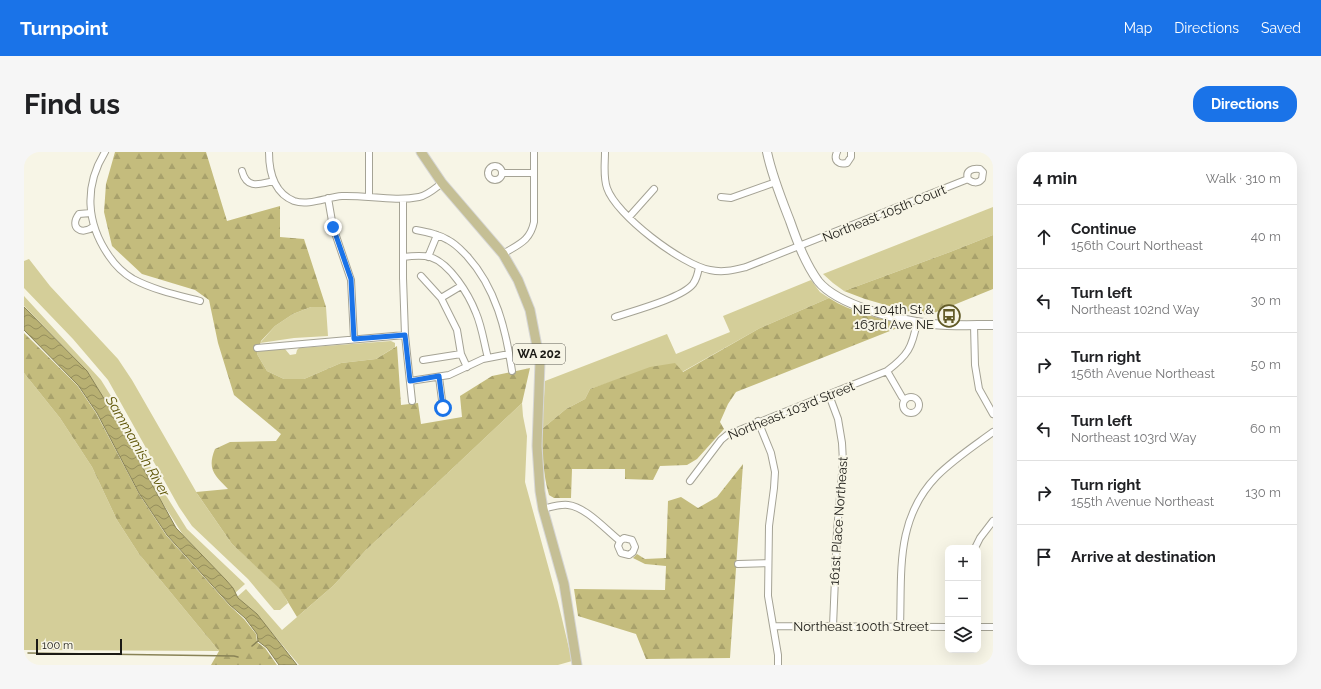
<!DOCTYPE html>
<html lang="en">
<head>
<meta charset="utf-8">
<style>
	body { margin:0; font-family:Raleway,sans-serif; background:#f6f6f6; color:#202124 }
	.controls { position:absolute; right:12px; bottom:12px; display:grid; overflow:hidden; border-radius:8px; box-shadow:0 4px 16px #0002 }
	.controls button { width:36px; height:36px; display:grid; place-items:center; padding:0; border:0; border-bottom:1px solid #e0e0e0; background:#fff; color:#202124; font:20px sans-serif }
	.scale { position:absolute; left:12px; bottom:10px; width:86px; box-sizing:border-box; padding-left:4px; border:2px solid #1b1a15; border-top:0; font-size:11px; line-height:14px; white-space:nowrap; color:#1b1a15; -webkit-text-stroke:3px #f7f5e6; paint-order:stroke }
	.stop { position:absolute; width:12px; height:12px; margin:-9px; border:3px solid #1a73e8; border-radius:50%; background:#fff }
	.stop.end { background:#1a73e8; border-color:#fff; box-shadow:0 1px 4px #0008 }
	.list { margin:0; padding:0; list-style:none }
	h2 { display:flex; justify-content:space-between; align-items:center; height:52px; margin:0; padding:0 16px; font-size:17px }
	h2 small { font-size:13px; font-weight:400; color:#757577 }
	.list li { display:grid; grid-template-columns:26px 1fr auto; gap:12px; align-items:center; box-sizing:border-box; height:64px; padding:0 16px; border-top:1px solid #e0e0e0 }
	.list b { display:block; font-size:15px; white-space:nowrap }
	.list p { margin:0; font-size:13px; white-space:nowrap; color:#757577 }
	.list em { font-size:13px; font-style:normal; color:#757577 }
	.icon { flex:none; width:22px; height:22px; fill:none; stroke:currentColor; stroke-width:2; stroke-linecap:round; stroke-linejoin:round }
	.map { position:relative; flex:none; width:969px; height:513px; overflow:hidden; border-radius:16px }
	header { display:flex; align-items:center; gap:24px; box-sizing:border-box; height:56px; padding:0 20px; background:#1a73e8; color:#fff }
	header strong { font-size:19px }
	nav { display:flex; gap:22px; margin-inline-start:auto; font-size:14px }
	.intro { display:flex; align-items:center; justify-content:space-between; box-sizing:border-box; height:96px; padding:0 24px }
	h1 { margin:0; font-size:28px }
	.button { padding:10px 18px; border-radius:16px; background:#1a73e8; color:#fff; font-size:14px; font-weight:700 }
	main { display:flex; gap:24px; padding:0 24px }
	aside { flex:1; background:#fff; border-radius:16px; box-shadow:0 4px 16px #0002 }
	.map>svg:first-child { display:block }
	.green { fill:#d4ce99 }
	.forest { fill:url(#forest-firs) }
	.water { fill:url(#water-waves); stroke:#898356 }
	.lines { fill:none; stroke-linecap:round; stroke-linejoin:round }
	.stream { stroke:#898356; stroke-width:1.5 }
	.street-casing { stroke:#a5a395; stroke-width:8 }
	.secondary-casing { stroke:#a5a395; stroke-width:10 }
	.primary-casing { stroke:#d6d6d5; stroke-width:11 }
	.street { stroke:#fff; stroke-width:6 }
	.secondary { stroke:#fff; stroke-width:8 }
	.primary { stroke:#c5bf95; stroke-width:9 }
	.route { stroke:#1a73e8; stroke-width:5 }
	.labels { text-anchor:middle; stroke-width:4; stroke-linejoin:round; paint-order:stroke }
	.shield { fill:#f7f5e6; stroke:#5d5c54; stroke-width:1 }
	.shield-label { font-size:12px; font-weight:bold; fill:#1b1a15 }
	.street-label { font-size:13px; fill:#1b1a15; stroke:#f7f5e6 }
	.poi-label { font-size:13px; fill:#1b1a15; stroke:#f7f5e6; text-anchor:end }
	.water-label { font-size:14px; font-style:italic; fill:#5e5507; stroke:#f7f5e6 }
</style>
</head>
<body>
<header>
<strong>Turnpoint</strong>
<nav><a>Map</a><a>Directions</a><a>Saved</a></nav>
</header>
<div class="intro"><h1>Find us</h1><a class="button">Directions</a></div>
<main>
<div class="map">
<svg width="969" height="513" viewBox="0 0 969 513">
	<defs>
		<pattern id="forest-firs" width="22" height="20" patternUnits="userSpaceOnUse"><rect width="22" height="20" fill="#c4bc7d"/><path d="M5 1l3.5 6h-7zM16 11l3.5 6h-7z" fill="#a8a16b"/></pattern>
		<pattern id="water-waves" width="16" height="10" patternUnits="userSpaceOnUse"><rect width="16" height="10" fill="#b8b072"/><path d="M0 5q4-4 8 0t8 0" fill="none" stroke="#958e5c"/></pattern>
	</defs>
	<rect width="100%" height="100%" fill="#f7f5e6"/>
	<!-- green -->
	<path class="green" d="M969 55V83L926 100 820 139 809 131 799 122Z
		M5 107 26 134 94 207 108 228 174 343 208 392 257 437 264 451 256 458H250L224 427 168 374 155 355 84 228 49 187 0 136V109Z
		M787 128 796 140 805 146 736 176 658 220 590 229 566 237 561 247 542 257 518 277 521 229 643 182 652 202 706 180 699 164Z
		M0 144 77 228 92 252 143 345 163 377 221 432 211 441 207 434 159 383 136 347 91 265 63 219 0 154Z
		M287 155H302L304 184 270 186 236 191 251 174 269 162Z
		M367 189 371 191V195L352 207 317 211 280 227H260L243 219 233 202 234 198 261 197 266 203 272 202 273 198 275 196Z
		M0 221 36 266 68 315 93 368 115 402 195 499 0 498Z
		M498 251 499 264 503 284 501 330 534 450 548 509 534 513H275L234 464 214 446 213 445 222 437 258 478 309 434 342 398Z"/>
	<!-- forest -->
	<path class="forest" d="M91 0H182L203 69 256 54V85L280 87 302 155H287L269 162 251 174 237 189 233 202 243 219 260 227H280L317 211 352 207 373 194 377 253 394 251 397 272 438 265 436 244 468 224 506 216 498 251 342 398 309 434 273 465 256 437 208 392 172 340 204 337C190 323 183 317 191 297L206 290 252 289 257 282 210 243 194 191 185 148 171 138 118 122 88 94 80 60 82 32Z
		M969 83V137L905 163 886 160 841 147 820 139 926 100Z
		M805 146C828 161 855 166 881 173L712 240 704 252 696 270 700 277 673 307 663 313 636 314 629 328 601 327V317H548L547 346H530L525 343C519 322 518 300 518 277L542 257 561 247 566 237 626 215 651 211 659 220 736 176Z
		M0 181 53 233 72 261 115 342 142 383 205 453 220 467 232 482 233 490 241 496 253 513H187L195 499 115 402 93 368 68 315 36 266 0 221Z
		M719 312 706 506 622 507 612 482 554 464 550 437 641 438 642 414 621 412 609 406 613 402 621 407 642 406 644 349 657 345 674 356 693 345Z"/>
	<!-- water -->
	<path class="water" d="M0 155 63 219 87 258 152 376 202 428 209 436 214 446 233 462 273 513H255L243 496 234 489 233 482 221 466 206 453 143 383 115 341 73 261 54 233 0 178Z"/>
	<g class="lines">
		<!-- stream -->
		<path class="stream" d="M228 494 234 489
			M4 501 210 504 214 505"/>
		<!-- street casing -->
		<g class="street-casing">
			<path id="street" d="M81 0C60 34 62 71 85 104 91 113 99 121 109 127 130 138 153 143 176 149
				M245 0C245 19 250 41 270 49 285 54 303 45 318 44 343 43 370 50 395 45 404 43 410 37 418 31
				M581 0C581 12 579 25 583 36 592 63 658 113 686 118 699 121 710 118 722 115L944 27C948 31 954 32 958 27L959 20 956 17C949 16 941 18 944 27
				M813 0C809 9 815 13 823 11L827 5V0
				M464 21a7 7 0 1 1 14 0a7 7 0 1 1-14 0Z
				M218 19C223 38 236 32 250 29
				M478 21H510
				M345 45V0
				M697 45 707 46 752 30
				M304 46 309 75 327 128 330 187
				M379 47V126L381 183 388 249
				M67 61 55 62C45 75 57 84 69 75
				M605 65 630 37
				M392 78C403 80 414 82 424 88 432 92 437 98 443 104 472 136 482 178 488 219
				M479 102C495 92 506 89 510 70V0
				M379 105C387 104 398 103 406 105 426 111 445 143 452 161 458 175 460 191 464 206
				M404 105 413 83
				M397 124 417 146 433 178 437 202
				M417 146 437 134
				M591 165C609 159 658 146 669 132 672 128 674 121 675 115
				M950 173 951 213 955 237 969 262
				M233 196 381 183
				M399 208 437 202 443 215
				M863 219 878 245 881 248
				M415 225 419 256
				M386 229 425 223 459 207 485 202
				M805 243 814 267 818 291 819 310 813 379 809 474
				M879 253a8 8 0 1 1 16 0a8 8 0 1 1-16 0Z
				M734 269 747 301 751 320 750 336 745 374 744 444 754 503V513
				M666 329 697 288 703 283 863 219C884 203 888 196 893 170
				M519 357C527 355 536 352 544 353 562 355 582 378 596 389L594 394 597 401 605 403 609 400 611 395 608 388 600 386 596 389
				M951 396 956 386 969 369
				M714 412 744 411
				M750 474 924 475
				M876 474C878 420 871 367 913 324 930 307 950 294 969 280
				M954 475H969"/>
		</g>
		<!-- secondary casing -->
		<g class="secondary-casing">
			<path id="secondary" d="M743 0C748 24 757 46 766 69 773 89 781 111 794 129 814 154 877 169 908 172 929 174 949 173 969 173"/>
		</g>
		<!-- primary casing -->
		<g class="primary-casing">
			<path id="primary" d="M397 0 418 31 479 102 494 128 506 158 516 210 513 294 516 339 519 357 540 432 553 513"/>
		</g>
		<!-- street -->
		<use href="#street" class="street"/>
		<!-- secondary -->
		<use href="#secondary" class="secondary"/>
		<!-- primary -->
		<use href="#primary" class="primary"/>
	</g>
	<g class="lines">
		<!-- route -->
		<path class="route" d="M309 75 327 127 330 187 381 183 386 229 415 224 419 256"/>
	</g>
	<!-- icons -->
	<defs>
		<g id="bus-ring" transform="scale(1.15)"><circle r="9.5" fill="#f7f5e6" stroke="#615a27" stroke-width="1.5"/><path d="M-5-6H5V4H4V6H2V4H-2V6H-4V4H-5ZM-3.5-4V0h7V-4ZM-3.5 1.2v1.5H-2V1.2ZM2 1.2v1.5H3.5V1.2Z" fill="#615a27"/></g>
	</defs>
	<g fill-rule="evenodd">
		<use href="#bus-ring" x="925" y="164"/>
	</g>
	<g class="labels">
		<!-- shield labels -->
		<rect class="shield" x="489" y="192" width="52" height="20" rx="3"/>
		<g class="shield-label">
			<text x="515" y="206">WA 202</text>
		</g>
		<!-- street labels -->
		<g class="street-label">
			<text transform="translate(860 61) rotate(-22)" y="5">Northeast 105th Court</text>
			<text transform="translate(767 258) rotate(-22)" y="5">Northeast 103rd Street</text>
			<text transform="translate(814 369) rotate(-86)" y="5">161st Place Northeast</text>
			<text x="837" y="479">Northeast 100th Street</text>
		</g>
		<!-- poi labels -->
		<g class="poi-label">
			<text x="910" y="162">NE 104th St &amp;<tspan x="910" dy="15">163rd Ave NE</tspan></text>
		</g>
		<!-- water labels -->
		<g class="water-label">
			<text transform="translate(114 294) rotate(60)" y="5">Sammamish River</text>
		</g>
	</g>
</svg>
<div class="controls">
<button>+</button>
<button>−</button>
<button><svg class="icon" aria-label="layers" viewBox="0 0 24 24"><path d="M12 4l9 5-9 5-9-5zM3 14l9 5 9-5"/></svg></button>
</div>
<div class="scale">100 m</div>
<div class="stop" style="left:419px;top:256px"></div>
<div class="stop end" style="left:309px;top:75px"></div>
</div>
<aside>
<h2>4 min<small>Walk · 310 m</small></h2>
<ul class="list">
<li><svg class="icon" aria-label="ahead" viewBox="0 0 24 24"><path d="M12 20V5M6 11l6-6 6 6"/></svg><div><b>Continue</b><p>156th Court Northeast</p></div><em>40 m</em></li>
<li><svg class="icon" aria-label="left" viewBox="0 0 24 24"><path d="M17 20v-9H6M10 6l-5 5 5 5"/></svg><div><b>Turn left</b><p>Northeast 102nd Way</p></div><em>30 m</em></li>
<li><svg class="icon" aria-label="right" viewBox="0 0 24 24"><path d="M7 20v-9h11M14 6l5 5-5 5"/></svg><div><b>Turn right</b><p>156th Avenue Northeast</p></div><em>50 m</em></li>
<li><svg class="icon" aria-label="left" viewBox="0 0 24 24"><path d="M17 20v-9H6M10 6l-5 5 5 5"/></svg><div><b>Turn left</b><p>Northeast 103rd Way</p></div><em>60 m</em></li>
<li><svg class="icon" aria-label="right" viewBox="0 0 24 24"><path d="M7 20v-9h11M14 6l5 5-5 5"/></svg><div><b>Turn right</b><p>155th Avenue Northeast</p></div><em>130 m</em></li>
<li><svg class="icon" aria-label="arrive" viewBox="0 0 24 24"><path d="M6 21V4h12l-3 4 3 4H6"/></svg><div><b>Arrive at destination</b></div></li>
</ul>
</aside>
</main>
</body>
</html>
